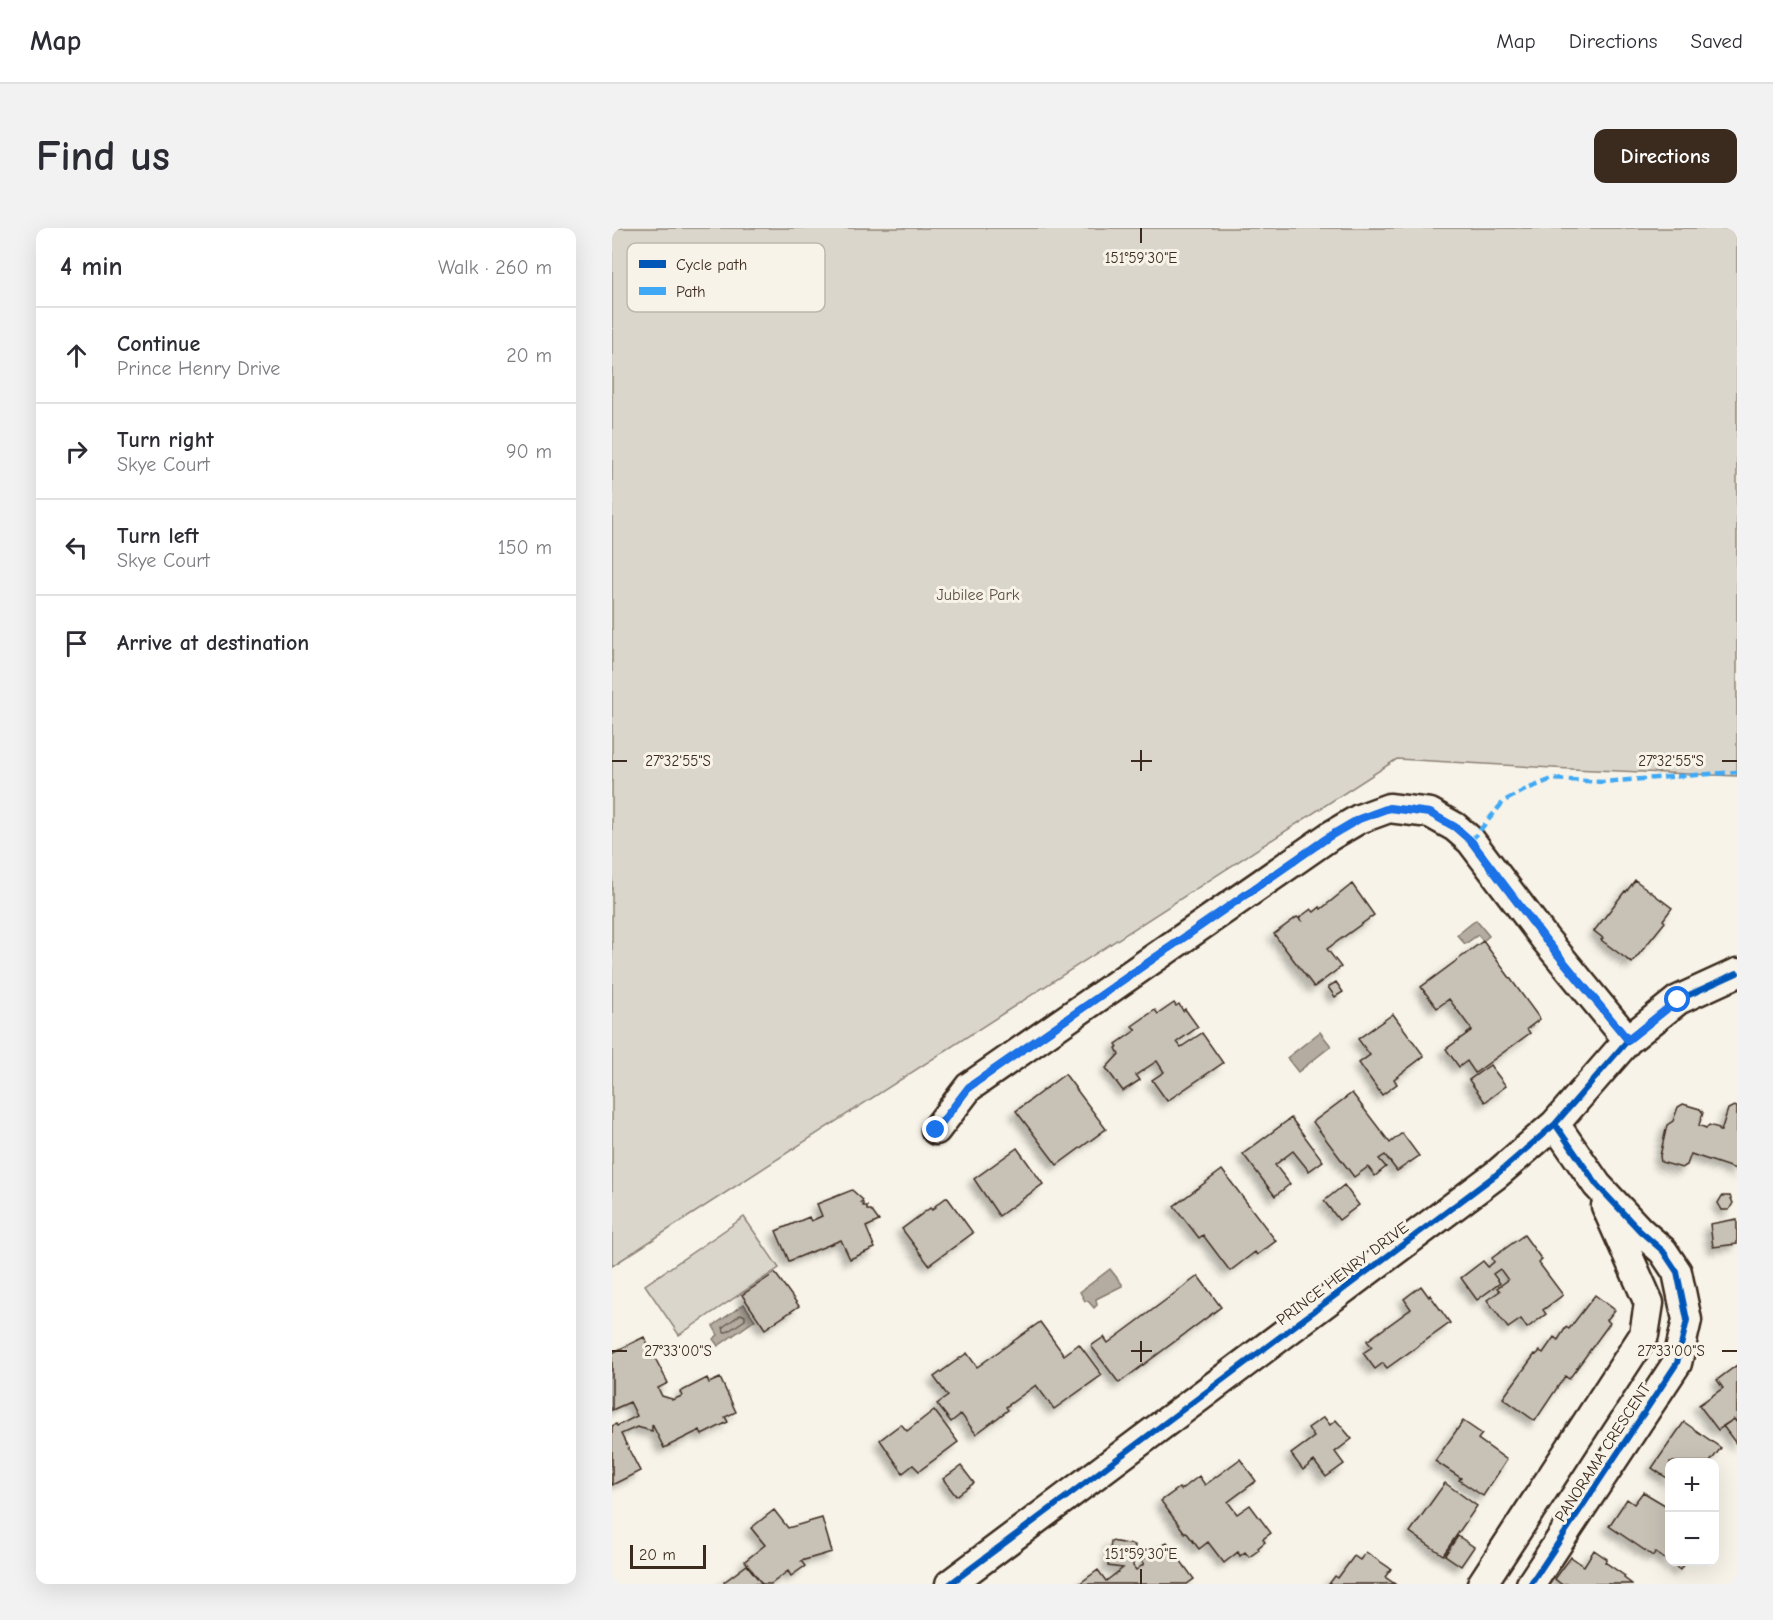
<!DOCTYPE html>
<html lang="en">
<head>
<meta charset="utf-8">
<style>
	body { margin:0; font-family:"Comic Neue",sans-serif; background:#f2f2f3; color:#2b2b33 }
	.controls { position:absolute; right:18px; bottom:18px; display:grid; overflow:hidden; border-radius:12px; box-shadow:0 6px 24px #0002 }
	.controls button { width:54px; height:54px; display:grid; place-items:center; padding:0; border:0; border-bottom:2px solid #e1e1e2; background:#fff; color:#2b2b33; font:30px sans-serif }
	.scale { position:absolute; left:18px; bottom:15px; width:76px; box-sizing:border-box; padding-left:6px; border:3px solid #3b2a1e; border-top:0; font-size:16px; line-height:21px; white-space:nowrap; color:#3b2a1e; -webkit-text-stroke:4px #f7f3e8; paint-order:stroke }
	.stop { position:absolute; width:18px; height:18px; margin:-14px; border:4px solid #1a73e8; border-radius:50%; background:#fff }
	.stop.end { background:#1a73e8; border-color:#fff; box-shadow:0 2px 6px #0008 }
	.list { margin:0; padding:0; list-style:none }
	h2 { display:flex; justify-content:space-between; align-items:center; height:78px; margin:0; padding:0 24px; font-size:26px }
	h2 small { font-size:20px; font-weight:400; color:#7c7c81 }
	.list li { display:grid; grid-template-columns:39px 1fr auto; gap:18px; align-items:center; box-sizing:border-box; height:96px; padding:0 24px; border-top:2px solid #e1e1e2 }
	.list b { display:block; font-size:22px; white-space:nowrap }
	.list p { margin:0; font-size:20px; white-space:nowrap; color:#7c7c81 }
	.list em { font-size:20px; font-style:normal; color:#7c7c81 }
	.icon { flex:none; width:33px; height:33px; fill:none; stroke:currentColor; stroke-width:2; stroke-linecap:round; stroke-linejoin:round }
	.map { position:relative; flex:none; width:1125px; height:1356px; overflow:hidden; border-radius:12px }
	header { display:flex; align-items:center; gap:36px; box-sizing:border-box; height:84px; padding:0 30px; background:#fff; border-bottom:2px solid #e1e1e2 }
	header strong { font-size:28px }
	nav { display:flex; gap:33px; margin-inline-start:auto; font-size:21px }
	.intro { display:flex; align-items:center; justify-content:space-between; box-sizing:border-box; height:144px; padding:0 36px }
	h1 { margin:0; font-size:42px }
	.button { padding:15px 27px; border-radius:12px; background:#3b2a1e; color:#fff; font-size:21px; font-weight:700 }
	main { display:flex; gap:36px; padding:0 36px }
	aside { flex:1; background:#fff; border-radius:12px; box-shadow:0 6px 24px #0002 }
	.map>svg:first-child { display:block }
	.green { fill:#dbd6cb; stroke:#8b8074; stroke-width:1.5 }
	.water { fill:#b4aca0; stroke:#84786c; stroke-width:1.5 }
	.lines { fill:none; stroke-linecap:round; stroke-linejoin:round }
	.shore { stroke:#6b5e52; stroke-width:1.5 }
	.building { fill:#c8c1b6; stroke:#3b2a1e; stroke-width:1.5; filter:url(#shadow) }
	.minor-casing { stroke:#3b2a1e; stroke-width:33 }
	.minor { stroke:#f7f3e8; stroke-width:28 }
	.quiet { stroke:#3fa9f5; stroke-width:4.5; stroke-dasharray:9 4.5; stroke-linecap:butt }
	.cycleway-casing { stroke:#f7f3e8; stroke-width:10 }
	.cycleway { stroke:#0057b8; stroke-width:6 }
	.route { stroke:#1a73e8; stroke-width:8 }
	.ticks { fill:none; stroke:#3b2a1e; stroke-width:2 }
	.labels { text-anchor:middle; stroke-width:6; stroke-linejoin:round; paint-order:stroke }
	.park-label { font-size:16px; fill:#5b4c41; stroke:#f7f3e8 }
	.street-label { font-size:16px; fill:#3b2a1e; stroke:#f7f3e8 }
	.key { fill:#f7f3e8; stroke:#bfb7ab; stroke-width:1.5 }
	.key-label { font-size:16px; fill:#3b2a1e }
	.ticks-label { font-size:15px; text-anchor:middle; fill:#3b2a1e; stroke:#f7f3e8; stroke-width:6; stroke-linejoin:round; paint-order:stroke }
</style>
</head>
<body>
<header>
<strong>Map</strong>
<nav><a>Map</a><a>Directions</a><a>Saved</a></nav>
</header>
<div class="intro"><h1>Find us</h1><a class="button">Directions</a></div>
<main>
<aside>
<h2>4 min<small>Walk · 260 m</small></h2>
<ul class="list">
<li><svg class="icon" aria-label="ahead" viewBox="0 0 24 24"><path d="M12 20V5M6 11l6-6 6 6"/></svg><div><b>Continue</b><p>Prince Henry Drive</p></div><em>20 m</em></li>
<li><svg class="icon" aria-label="right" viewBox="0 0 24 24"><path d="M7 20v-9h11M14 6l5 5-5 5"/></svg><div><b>Turn right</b><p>Skye Court</p></div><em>90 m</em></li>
<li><svg class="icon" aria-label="left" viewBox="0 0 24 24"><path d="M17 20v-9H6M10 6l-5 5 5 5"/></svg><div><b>Turn left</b><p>Skye Court</p></div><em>150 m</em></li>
<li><svg class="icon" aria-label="arrive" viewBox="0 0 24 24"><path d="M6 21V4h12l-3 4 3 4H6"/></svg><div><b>Arrive at destination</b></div></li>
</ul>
</aside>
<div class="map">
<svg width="1125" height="1356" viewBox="0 0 1125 1356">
	<defs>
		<filter id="shadow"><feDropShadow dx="-5.5" dy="5.5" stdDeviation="3" flood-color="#0004"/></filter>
	</defs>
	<rect width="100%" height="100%" fill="#f7f3e8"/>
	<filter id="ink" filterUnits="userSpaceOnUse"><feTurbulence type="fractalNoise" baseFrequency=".0167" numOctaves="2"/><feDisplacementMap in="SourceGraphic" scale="12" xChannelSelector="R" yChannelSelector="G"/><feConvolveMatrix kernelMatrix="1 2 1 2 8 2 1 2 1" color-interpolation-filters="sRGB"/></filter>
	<g filter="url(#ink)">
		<!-- green -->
		<path class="green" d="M0 0H1125V548L959 541 785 531 0 1038Z
			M132 989 167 1040 67 1107 33 1057Z"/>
		<!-- water -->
		<path class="water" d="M864 692 877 708 871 713 866 707 853 716 845 707Z
			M708 804 719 818 686 844 675 830Z
			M498 1041 510 1056V1058L484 1071 485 1077 482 1080 476 1073H473L468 1064Z
			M132 1076 143 1092 106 1118 101 1111 106 1107 101 1098Z"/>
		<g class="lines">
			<!-- shore -->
			<path class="shore" d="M129 1086 133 1088V1092L115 1104H112L111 1099Z"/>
		</g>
		<!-- building -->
		<path class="building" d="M1023 652 1060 680 1051 692 1053 694 1020 735 989 712 991 710 982 703 1013 663 1014 664Z
			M740 656 762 687 715 721 729 739 702 759 662 706 685 689 691 694 687 690 699 681 702 684 708 679 709 681Z
			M871 713 928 791 915 801 918 805 863 845 855 833 847 839 834 821 860 802 837 771 825 780 809 759Z
			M724 754 731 764 723 769 716 759Z
			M562 775 564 778 567 776 571 783 573 781 586 799 565 814 569 819 590 805 611 835 555 873 540 852 552 844 545 833 524 847 528 852 511 863 494 840 507 826 504 820 506 819 504 816 524 802 520 798 543 782 546 786Z
			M781 786 812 828 782 851 785 856 770 867 747 835 758 827 746 811Z
			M878 837 894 858 873 874 857 852Z
			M453 846 494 901 445 937 404 883Z
			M740 865 778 915 790 905 807 928 785 943 773 927 767 931 774 939 763 948 756 939 742 949 701 894Z
			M1071 876 1088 881 1091 885 1087 897 1094 900 1097 897 1107 900V903H1109L1116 881 1122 878 1125 879V946L1124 941 1079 926 1075 937 1070 940 1049 934 1048 928 1055 897 1061 893 1066 879Z
			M679 890 711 933 697 943 681 923 663 937 678 956 663 968 631 926Z
			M405 920 431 956 387 988 362 951Z
			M610 942 664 1013 645 1027 643 1024 618 1043 591 1007 587 1010 562 978Z
			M732 957 747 977 727 992 712 973Z
			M240 962 251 972 249 974 251 975V978H255V982H259L267 993 254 999 263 1020 238 1031 229 1012 177 1033 164 1003 197 989 199 993 210 988 205 976Z
			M1110 968H1118L1121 975 1117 982H1110L1106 975Z
			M335 969 361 1005 317 1037 290 1001 318 980 320 982 324 979 323 978Z
			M1125 991V1016L1101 1019 1098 996Z
			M912 1007 930 1032 927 1035 951 1067 931 1082 934 1086 915 1100 909 1091 896 1100 875 1072 888 1063 885 1060 896 1052 888 1041 881 1046 888 1055 865 1072 849 1050 871 1033 876 1039 882 1034 880 1030Z
			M163 1045 187 1078 153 1101 130 1067Z
			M586 1048 609 1079 507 1155 479 1118 492 1109 496 1115Z
			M809 1058 817 1069 818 1067 838 1095 775 1140 771 1135 763 1141 751 1125 760 1119 755 1113 799 1081 792 1071Z
			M983 1067 1003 1082 995 1092 998 1095 957 1151 953 1148 923 1193 891 1170 923 1126 924 1127 928 1123 931 1125 942 1109 946 1112 954 1099 957 1101Z
			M428 1094 452 1127 467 1116 490 1147 442 1181 424 1157 394 1179 396 1182 364 1206 349 1186 339 1194 325 1176 336 1168 322 1149 355 1125 365 1139Z
			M32 1109 56 1155 46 1160 50 1168 60 1171V1172L70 1168 68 1164 95 1150 97 1155 108 1150 124 1184 113 1189 116 1194 90 1207 88 1202 52 1220 40 1196V1203L25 1199 9 1206 28 1243 0 1257V1198L4 1196 5 1198 25 1188 18 1174 0 1182V1125Z
			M1125 1137V1195L1122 1191 1106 1202 1087 1177 1111 1160 1105 1152Z
			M322 1182 346 1214 307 1243 301 1237 291 1245 268 1212 289 1196 295 1203Z
			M712 1189 718 1197 724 1192 740 1211 723 1224 732 1236 714 1249 702 1233 691 1242 679 1226 702 1209 696 1200Z
			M1122 1191 1125 1195V1217L1111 1198Z
			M851 1193 870 1206 866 1211 895 1232 871 1268 847 1252 849 1250 823 1233Z
			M1072 1194 1109 1220 1098 1234H1058V1252L1040 1240Z
			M628 1231 644 1253 616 1274 625 1286 638 1277 659 1305 651 1311 653 1314 646 1320 647 1322 637 1329 633 1324 628 1328 626 1324 612 1335 596 1314 587 1321 574 1304 573 1305 549 1273 567 1260 569 1262 587 1248 593 1257Z
			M349 1238 362 1255 344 1268 331 1251Z
			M833 1255 865 1278 831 1327 798 1304Z
			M1031 1264 1058 1280V1334H1073L1068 1342 1043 1324 1041 1328 997 1298 1015 1271 1022 1276Z
			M162 1282 176 1300 210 1290 220 1324 189 1333 193 1338 179 1348 176 1343 159 1356H150L133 1333 153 1317 139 1300Z
			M846 1308 862 1319 849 1338 833 1327Z
			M499 1313 523 1317 521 1338 524 1342 532 1336 529 1333 555 1314 582 1351 575 1356H467L486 1342 494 1353 511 1340 496 1338Z
			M982 1322 995 1331 993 1334 1013 1348 1012 1350 1020 1356H949L943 1351 959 1329 972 1338Z
			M754 1324 779 1341 773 1349 783 1356H717L723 1348 726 1350 742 1328 748 1332Z
			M135 1337 150 1356H113L112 1354Z"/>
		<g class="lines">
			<!-- minor casing -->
			<g class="minor-casing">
				<path id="minor" d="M324 902 357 859 718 608 747 591 777 580 818 585 843 599 859 613 933 711 1016 812
					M338 1356 885 946 943 896 1016 812 1066 772 1125 745
					M870 1356 1032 1107 1037 1075 994 978
					M919 1356 1065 1135 1075 1092 1065 1044 1051 1023 1028 1003 985 957 943 896"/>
			</g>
			<!-- minor -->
			<use href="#minor" class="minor"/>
			<!-- quiet -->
			<path class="quiet" d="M859 613 892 573 913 562 940 551 990 554 1125 544"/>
			<!-- cycleway casing -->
			<g class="cycleway-casing">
				<path id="cycleway" d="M324 902 357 859 718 608 747 591 777 580 818 585 843 599 859 613 933 711 1016 812
					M338 1356 885 946 943 896 1016 812 1066 772 1125 745
					M919 1356 1065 1135 1075 1092 1065 1044 1051 1023 1028 1003 985 957 943 896"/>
			</g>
			<!-- cycleway -->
			<use href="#cycleway" class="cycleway"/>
		</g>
	</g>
	<g class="lines" filter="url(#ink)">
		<!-- route -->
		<path class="route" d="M324 902 357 859 718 608 747 591 777 580 818 585 843 599 859 613 933 711 1016 812 1066 772"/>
	</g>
	<!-- ticks -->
	<path class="ticks" d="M529 0V15M529 522V543M0 533H15M519 533H540M1110 533H1125M529 1113V1134M0 1123H15M519 1123H540M1110 1123H1125M529 1341V1356"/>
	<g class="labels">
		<!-- park labels -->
		<g class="park-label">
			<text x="366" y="372">Jubilee Park</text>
		</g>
		<!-- street labels -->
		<g class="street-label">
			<text transform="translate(730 1045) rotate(-37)" y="6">PRINCE HENRY DRIVE</text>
			<text transform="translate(990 1224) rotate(-57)" y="6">PANORAMA CRESCENT</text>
		</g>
	</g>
	<!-- legend -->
	<rect x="15" y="15" width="198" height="69" rx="9" class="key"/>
	<rect x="27" y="32" width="27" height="8" fill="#0057b8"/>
	<rect x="27" y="59" width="27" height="8" fill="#3fa9f5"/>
	<g class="key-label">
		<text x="64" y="42">Cycle path</text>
		<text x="64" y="69">Path</text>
	</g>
	<g class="ticks-label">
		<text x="529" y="35">151°59'30"E</text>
		<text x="66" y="538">27°32'55"S</text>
		<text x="1059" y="538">27°32'55"S</text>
		<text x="66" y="1128">27°33'00"S</text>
		<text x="1059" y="1128">27°33'00"S</text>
		<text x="529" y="1331">151°59'30"E</text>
	</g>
</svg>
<div class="controls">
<button>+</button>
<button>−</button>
</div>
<div class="scale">20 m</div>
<div class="stop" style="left:1066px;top:772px"></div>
<div class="stop end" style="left:324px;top:902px"></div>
</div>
</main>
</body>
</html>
